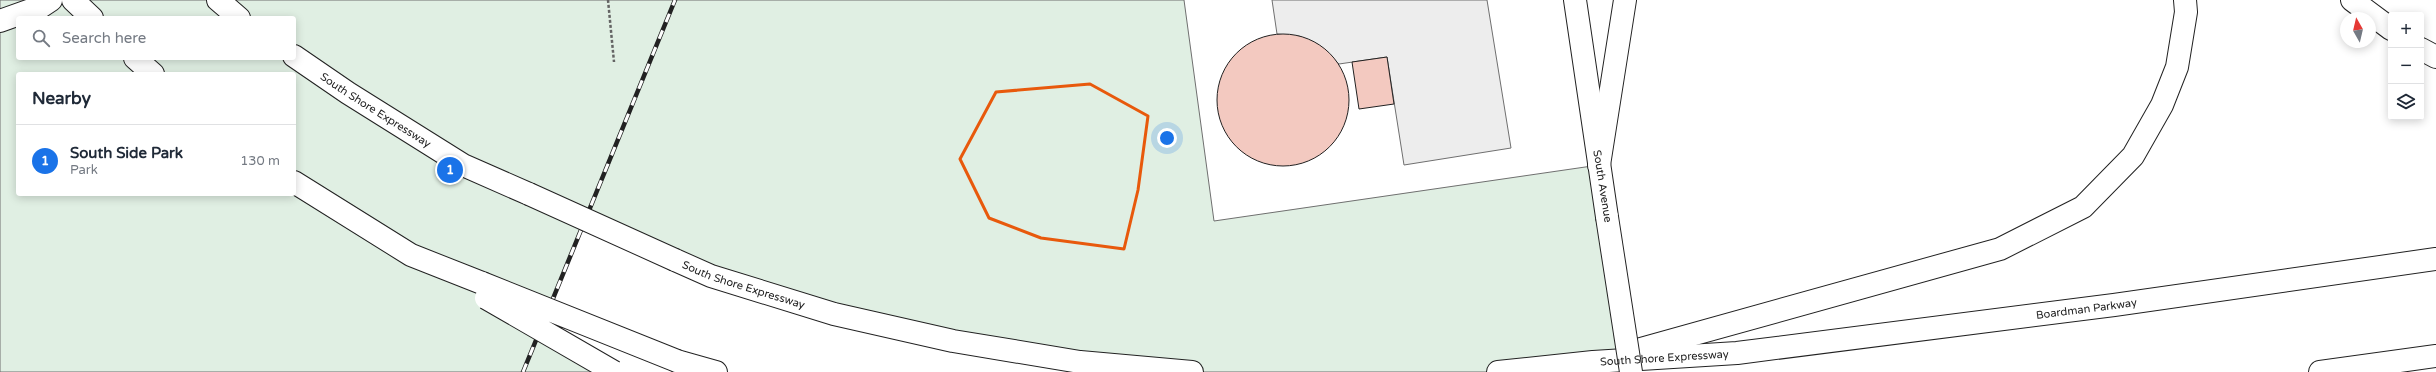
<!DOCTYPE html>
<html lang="en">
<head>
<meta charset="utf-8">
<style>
	body { margin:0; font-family:"Varela Round",sans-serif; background:#f6f6f7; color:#1f2937 }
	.controls { position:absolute; right:12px; top:12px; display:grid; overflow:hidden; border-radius:4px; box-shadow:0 2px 10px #0003 }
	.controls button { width:36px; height:36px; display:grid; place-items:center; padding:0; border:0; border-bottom:1px solid #e0e1e3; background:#fff; color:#1f2937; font:20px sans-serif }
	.compass { position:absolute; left:2340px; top:12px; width:36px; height:36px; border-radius:50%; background:#fff; box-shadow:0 2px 10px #0003; rotate:352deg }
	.you { position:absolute; left:1167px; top:138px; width:14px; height:14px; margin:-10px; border:3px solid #fff; border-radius:50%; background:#1a73e8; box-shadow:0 0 0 6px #1a73e833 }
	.badge { display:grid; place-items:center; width:26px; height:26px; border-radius:50%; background:#1a73e8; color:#fff; font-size:13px; font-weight:700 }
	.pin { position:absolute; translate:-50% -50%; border:2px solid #fff; box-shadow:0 1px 4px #0006 }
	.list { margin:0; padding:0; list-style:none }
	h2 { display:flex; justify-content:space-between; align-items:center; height:52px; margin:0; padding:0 16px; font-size:17px }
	h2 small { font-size:13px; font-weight:400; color:#747a83 }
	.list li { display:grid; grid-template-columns:26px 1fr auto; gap:12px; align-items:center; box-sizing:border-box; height:72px; padding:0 16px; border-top:1px solid #e0e1e3 }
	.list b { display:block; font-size:15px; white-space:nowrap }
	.list p { margin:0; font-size:13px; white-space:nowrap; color:#747a83 }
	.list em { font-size:13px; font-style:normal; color:#747a83 }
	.icon { flex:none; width:22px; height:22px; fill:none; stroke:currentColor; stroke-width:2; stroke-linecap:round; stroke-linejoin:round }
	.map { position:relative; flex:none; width:2436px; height:372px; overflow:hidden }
	.search { position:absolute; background:#fff; box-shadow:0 2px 10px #0003; left:16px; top:16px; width:280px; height:44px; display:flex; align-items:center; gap:10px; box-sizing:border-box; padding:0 14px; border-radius:4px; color:#747a83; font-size:15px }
	.panel { position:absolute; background:#fff; box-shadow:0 2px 10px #0003; left:16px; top:72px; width:280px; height:124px; border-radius:4px }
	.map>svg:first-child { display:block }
	.green { fill:#e0efe3; stroke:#6f6f6f; fill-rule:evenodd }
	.parking { fill:#ededed; stroke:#6f6f6f }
	.building { fill:#f3c9c0; stroke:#222 }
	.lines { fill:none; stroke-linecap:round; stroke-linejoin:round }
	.minor-casing { stroke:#222; stroke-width:24 }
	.major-casing { stroke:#222; stroke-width:24 }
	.highway-casing { stroke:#222; stroke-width:24 }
	.path { stroke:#646464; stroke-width:2.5; stroke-dasharray:3 2; stroke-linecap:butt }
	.minor { stroke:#fff; stroke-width:22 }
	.major { stroke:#fff; stroke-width:22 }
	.highway { stroke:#fff; stroke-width:22 }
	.rail-casing { stroke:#222; stroke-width:4.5 }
	.rail { stroke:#fff; stroke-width:3; stroke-dasharray:9; stroke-linecap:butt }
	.major-bridge-casing { stroke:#222; stroke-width:24; stroke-linecap:butt }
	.highway-bridge-casing { stroke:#222; stroke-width:24; stroke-linecap:butt }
	.major-bridge { stroke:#fff; stroke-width:22 }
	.highway-bridge { stroke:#fff; stroke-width:22 }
	.marked { fill:none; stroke:#e8590c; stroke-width:3; stroke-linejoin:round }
	.labels { text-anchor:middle; stroke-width:3; stroke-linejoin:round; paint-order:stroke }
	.street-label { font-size:11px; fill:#222; stroke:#fff }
</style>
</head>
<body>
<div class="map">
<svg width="2436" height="372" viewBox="0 0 2436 372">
	<rect width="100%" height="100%" fill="#fff"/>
	<!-- green -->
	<path class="green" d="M0 0H1184L1214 221 1599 165 1627 348 1498 372H1192L834 314 586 219 539 332 611 372H0ZM18 18H294V58H18ZM18 74H294V194H18Z"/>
	<!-- parking -->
	<path class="parking" d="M1272 0H1487L1511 148 1404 165 1387 57 1339 64 1319 45 1299 36 1277 34Z"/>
	<!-- building -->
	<path class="building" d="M1217 100a66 66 0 1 1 132 0a66 66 0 1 1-132 0Z
		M1387 57 1394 104 1359 109 1352 62Z"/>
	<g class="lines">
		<!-- minor casing -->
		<g class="minor-casing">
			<path id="minor" d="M0 21 42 6 51 0"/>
		</g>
		<!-- major casing -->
		<g class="major-casing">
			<path id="major" d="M1575 0 1607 217"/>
		</g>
		<!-- highway casing -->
		<g class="highway-casing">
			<g id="highway">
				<path d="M73 0 92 18"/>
				<path d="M218 0 239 18"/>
				<path d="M2352 0 2391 29"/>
				<path d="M2421 49 2436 57"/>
				<path id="s1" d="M294 56 348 93 463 165 529 194"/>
				<path d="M135 58 153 74"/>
				<path d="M1599 165 1625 0"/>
				<path d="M294 182 411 255 482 283"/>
				<path id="s2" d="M675 260 711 276 834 314 953 341 1080 362 1192 372"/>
				<path d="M1637 350 2000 249 2083 207 2133 156 2162 105 2177 67 2186 12 2185 0"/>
				<path d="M677 361 716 372"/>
				<path id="s3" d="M1498 372 1593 362 1737 353 2114 305 2436 259"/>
				<path d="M2320 372 2436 356"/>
			</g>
		</g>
		<!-- path -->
		<path class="path" d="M608 0 614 62"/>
		<!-- minor -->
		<use href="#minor" class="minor"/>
		<!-- major -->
		<use href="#major" class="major"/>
		<!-- highway -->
		<use href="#highway" class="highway"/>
		<!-- rail casing -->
		<g class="rail-casing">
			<path id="rail" d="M523 372 675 0"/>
		</g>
		<!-- rail -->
		<use href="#rail" class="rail"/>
		<!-- major-bridge casing -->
		<g class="major-bridge-casing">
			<path id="major-bridge" d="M1607 217 1631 372"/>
		</g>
		<!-- highway-bridge casing -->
		<g class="highway-bridge-casing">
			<path id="highway-bridge" d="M529 194 675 260
				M482 283 677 361
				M486 298 614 372"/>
		</g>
		<!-- major-bridge -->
		<use href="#major-bridge" class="major-bridge"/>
		<!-- highway-bridge -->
		<use href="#highway-bridge" class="highway-bridge"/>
	</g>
	<!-- marked area -->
	<path class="marked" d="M1090 84 1148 116 1138 190 1124 249 1041 238 989 218 960 159 996 92Z"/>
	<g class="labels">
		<!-- street labels -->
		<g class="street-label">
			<text dy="4" stroke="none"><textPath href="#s1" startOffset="98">South Shore Expressway</textPath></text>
			<text transform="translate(1603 186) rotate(81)" y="4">South Avenue</text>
			<text dy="4" stroke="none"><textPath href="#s2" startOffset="73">South Shore Expressway</textPath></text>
			<text dy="4" stroke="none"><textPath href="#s3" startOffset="592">Boardman Parkway</textPath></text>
			<text dy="4" stroke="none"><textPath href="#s3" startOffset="167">South Shore Expressway</textPath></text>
		</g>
	</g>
</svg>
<div class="controls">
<button>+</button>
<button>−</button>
<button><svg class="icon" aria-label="layers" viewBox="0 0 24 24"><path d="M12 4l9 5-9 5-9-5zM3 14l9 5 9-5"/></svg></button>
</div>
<svg class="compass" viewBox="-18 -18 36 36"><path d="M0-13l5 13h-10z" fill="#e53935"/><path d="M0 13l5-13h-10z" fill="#747a83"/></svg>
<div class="you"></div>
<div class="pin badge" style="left:450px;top:170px">1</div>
<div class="search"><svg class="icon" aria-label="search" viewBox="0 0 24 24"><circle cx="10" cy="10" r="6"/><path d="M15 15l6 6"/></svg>Search here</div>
<section class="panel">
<h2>Nearby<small></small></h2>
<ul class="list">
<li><span class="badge">1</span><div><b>South Side Park</b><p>Park</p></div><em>130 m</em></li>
</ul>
</section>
</div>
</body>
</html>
